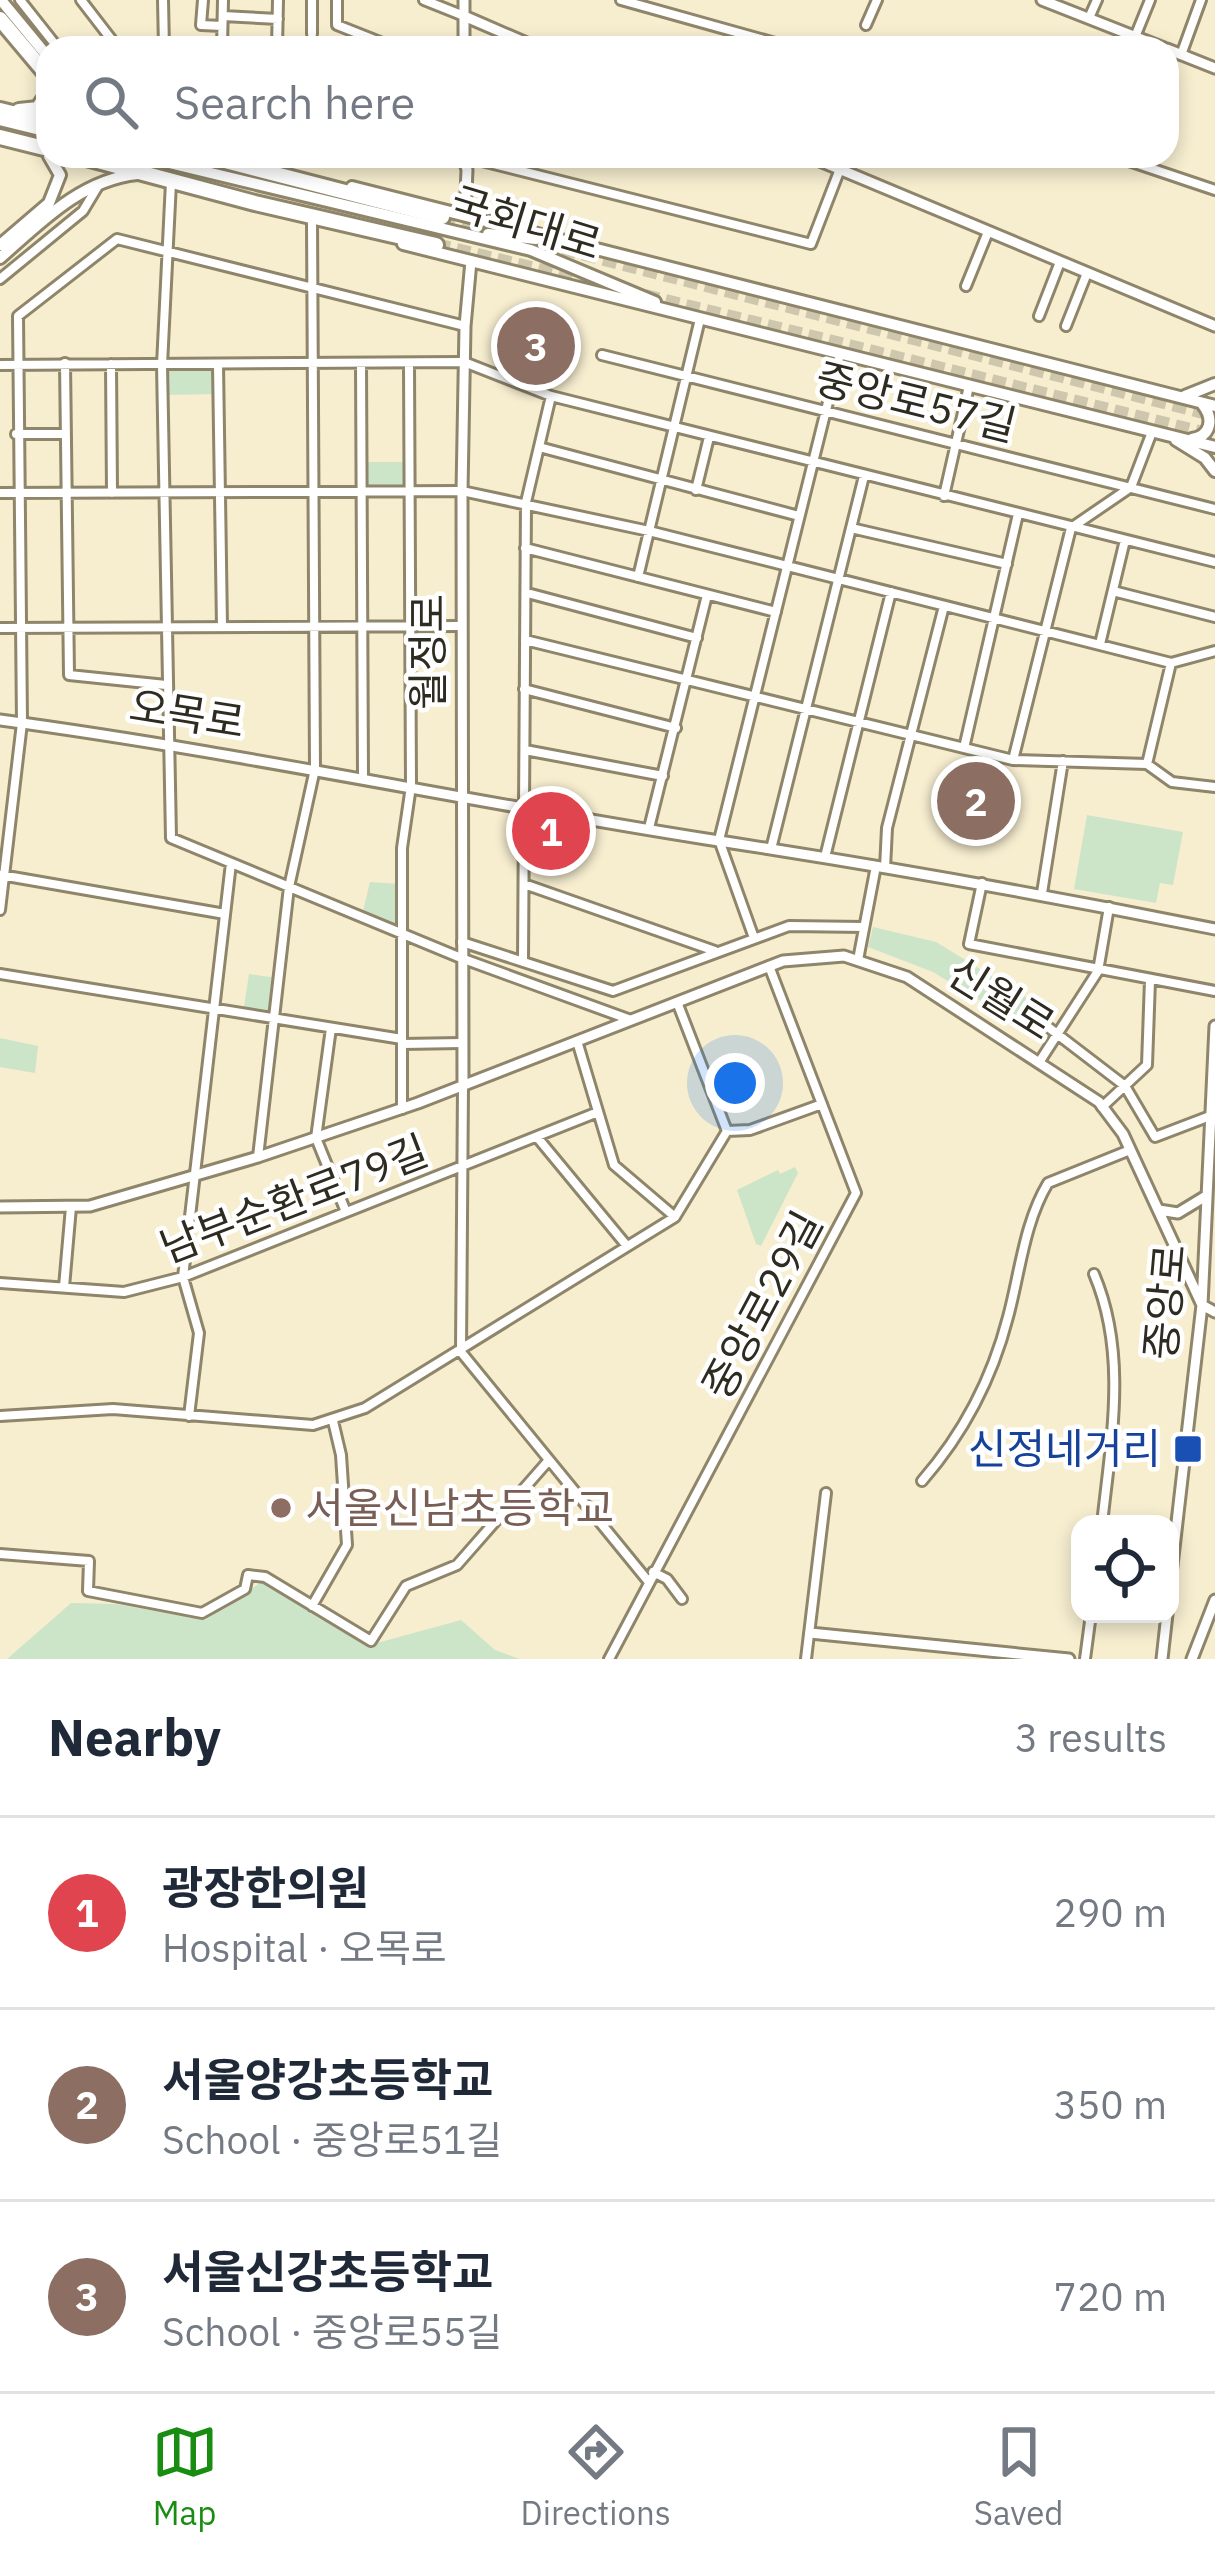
<!DOCTYPE html>
<html lang="en">
<head>
<meta charset="utf-8">
<style>
	body { margin:0; font-family:"IBM Plex Sans","Noto Sans KR",sans-serif; background:#f2f2f3; color:#1f2937 }
	.controls { position:absolute; right:36px; bottom:36px; display:grid; overflow:hidden; border-radius:24px; box-shadow:0 6px 18px #0003 }
	.controls button { width:108px; height:108px; display:grid; place-items:center; padding:0; border:0; border-bottom:3px solid #e0e1e3; background:#fff; color:#1f2937; font:60px sans-serif }
	.you { position:absolute; left:735px; top:1083px; width:42px; height:42px; margin:-30px; border:9px solid #fff; border-radius:50%; background:#1a73e8; box-shadow:0 0 0 18px #1a73e833 }
	.badge { display:grid; place-items:center; width:78px; height:78px; border-radius:50%; background:#198c12; color:#fff; font-size:39px; font-weight:700 }
	.pin { position:absolute; translate:-50% -50%; border:6px solid #fff; box-shadow:0 3px 12px #0006 }
	.list { margin:0; padding:0; list-style:none }
	h2 { display:flex; justify-content:space-between; align-items:center; height:156px; margin:0; padding:0 48px; font-size:51px }
	h2 small { font-size:39px; font-weight:400; color:#747a83 }
	.list li { display:grid; grid-template-columns:78px 1fr auto; gap:36px; align-items:center; box-sizing:border-box; height:192px; padding:0 48px; border-top:3px solid #e0e1e3 }
	.list b { display:block; font-size:45px; white-space:nowrap }
	.list p { margin:0; font-size:39px; white-space:nowrap; color:#747a83 }
	.list em { font-size:39px; font-style:normal; color:#747a83 }
	.icon { flex:none; width:66px; height:66px; fill:none; stroke:currentColor; stroke-width:2; stroke-linecap:round; stroke-linejoin:round }
	.map { position:relative; flex:none; width:1215px; height:1659px; overflow:hidden }
	.search { position:absolute; background:#fff; box-shadow:0 6px 18px #0003; left:36px; right:36px; top:36px; height:132px; display:flex; align-items:center; gap:30px; box-sizing:border-box; padding:0 42px; border-radius:36px; color:#747a83; font-size:45px }
	.sheet { height:732px; background:#fff }
	nav { display:flex; justify-content:space-around; align-items:center; box-sizing:border-box; height:168px; border-top:3px solid #e0e1e3; background:#fff; font-size:33px; color:#747a83 }
	nav a { display:grid; justify-items:center; gap:6px }
	nav .on { color:#198c12 }
	.map>svg:first-child { display:block }
	.green { fill:#cce4c8 }
	.lines { fill:none; stroke-linecap:round; stroke-linejoin:round }
	.highway-tunnel { stroke:#cfc7ad; stroke-width:14; stroke-dasharray:14 7; stroke-linecap:butt }
	.street-casing { stroke:#8e856a; stroke-width:14 }
	.secondary-casing { stroke:#8e856a; stroke-width:15 }
	.primary-casing { stroke:#8e856a; stroke-width:16 }
	.highway-casing { stroke:#8e856a; stroke-width:20 }
	.street { stroke:#fff; stroke-width:8 }
	.secondary { stroke:#fff; stroke-width:9 }
	.primary { stroke:#fff; stroke-width:10 }
	.highway { stroke:#fff; stroke-width:14 }
	.transit-dot { fill:#1a4fb4; stroke:#fff; stroke-width:4.5 }
	.education-dot { fill:#8d6e63; stroke:#fff; stroke-width:4.5 }
	.labels { text-anchor:middle; stroke-width:9; stroke-linejoin:round; paint-order:stroke }
	.street-label { font-size:42px; fill:#2e2b20; stroke:#fff }
	.transit-label { font-size:42px; fill:#164399; stroke:#fff; text-anchor:end }
	.education-label { font-size:42px; fill:#785e54; stroke:#fff; text-anchor:start }
</style>
</head>
<body>
<div class="map">
<svg width="1215" height="1659" viewBox="0 0 1215 1659">
	<rect width="100%" height="100%" fill="#f7eed0"/>
	<!-- green -->
	<path class="green" d="M162 365H218V394L163 395Z
		M363 462H410V492H363Z
		M1087 815 1183 832 1173 885 1160 883 1156 903 1074 889Z
		M370 882 400 884 402 923 396 928 362 915Z
		M873 927 936 942 1050 1012 1038 1036 933 972 868 947Z
		M249 974 278 978 273 1017 243 1013Z
		M0 1038 38 1046 35 1073 0 1067Z
		M795 1167 798 1173 761 1246 756 1244 737 1190 778 1170 780 1174Z
		M263 1581 366 1646 461 1620 495 1650 520 1659H7L71 1603 116 1604 205 1620Z"/>
	<g class="lines">
		<!-- highway-tunnel -->
		<path class="highway-tunnel" d="M442 217 501 232
			M522 238 1215 415
			M436 245 617 289
			M645 296 1215 436"/>
		<!-- street casing -->
		<g class="street-casing">
			<path id="street" d="M20 0 58 48
				M81 0 118 48
				M163 0 164 48
				M203 0 201 25 222 26
				M337 0V25L395 48
				M424 0 464 16
				M621 0 793 48
				M223 16 278 19
				M1089 18 1097 0
				M866 25 877 0
				M312 34V0
				M1135 37 1150 0
				M222 48 223 0
				M277 48 278 0
				M1181 55 1201 0
				M462 156 811 244 840 169
				M1114 156 1215 190
				M171 182 162 365 171 838 461 958 631 1020
				M0 279 83 211 98 186
				M966 286 988 232
				M1039 316 1060 262
				M1066 326 1087 273
				M602 355 1215 509
				M65 363 69 675 166 685
				M361 363 363 778
				M111 364 112 493
				M0 365 464 362 551 396 1215 562
				M218 365 222 627
				M16 434H65
				M539 447 799 516
				M696 490 709 437
				M0 493 462 491 649 531 1171 663 1215 651
				M944 496 969 386
				M851 528 1007 564
				M525 548 776 612
				M638 577 700 319
				M1113 591 1215 617
				M531 594 697 638
				M0 628 461 626
				M525 640 1013 760 1147 764 1172 782 1215 787
				M1100 644 1125 540
				M524 689 676 728
				M964 748 1018 514
				M525 750 663 776
				M1013 760 1071 528 1131 487 1152 432
				M1147 764 1171 663
				M649 828 707 595
				M771 849 864 476
				M825 857 891 592
				M885 868 887 828 944 606
				M1 875 225 914
				M982 883 969 944 1215 991
				M524 884 715 951
				M1042 893 1063 761
				M0 910 22 723 18 316 117 239 465 326
				M754 938 719 840 840 354
				M462 942 613 991 789 926 864 927
				M858 960 876 866
				M523 962 526 502 551 396
				M0 974 402 1039
				M677 1002 727 1131
				M1048 1027 1125 1086 1155 1137 1210 1116
				M331 1028 316 1138 346 1212
				M577 1041 614 1165 675 1217
				M402 1044 462 1043
				M1040 1061 1098 971 1109 907
				M463 1086 461 1352 648 1581
				M1102 1107 1147 1065 1150 980
				M402 1109V848L411 786 409 364
				M727 1131 750 1130 822 1104
				M537 1137 627 1246
				M258 1157 289 887 315 769 312 221
				M1094 1274C1128 1354 1111 1440 1102 1524
				M0 1283 124 1292 183 1277 598 1112
				M64 1287 71 1207
				M0 1416 113 1409 313 1425 365 1408 675 1217 727 1131
				M189 1416 199 1333 183 1277 231 863
				M922 1481C963 1434 992 1379 1008 1317 1020 1273 1024 1223 1048 1183L1130 1150
				M0 1554 89 1561 88 1591 202 1613 245 1589 248 1575 265 1577 371 1641 406 1586 457 1565 549 1460
				M653 1572 667 1579 682 1599
				M312 1606 347 1545 341 1455 333 1421
				M609 1659 856 1193 769 966
				M806 1659 826 1493
				M1085 1659 1091 1614"/>
		</g>
		<!-- secondary casing -->
		<g class="secondary-casing">
			<path id="secondary" d="M1042 0 1164 48
				M464 16 538 48
				M464 48V0
				M1167 49 1215 68
				M463 156 467 170 465 215
				M808 156 1215 326
				M0 720C237 752 470 802 706 839 877 865 1046 895 1215 929
				M463 1086 462 491 465 326 471 261
				M0 1207 90 1206 258 1157 418 1103 783 961 844 956 907 977 1099 1102 1123 1134 1202 1305 1215 1312
				M1159 1210 1178 1213 1206 1196
				M1170 1583 1202 1305 1215 1026
				M810 1633 1069 1659
				M1162 1659 1167 1614
				M1192 1659 1215 1600"/>
		</g>
		<!-- primary casing -->
		<g class="primary-casing">
			<path id="primary" d="M1 0 48 57
				M0 120 48 132
				M140 156 531 250 655 302
				M352 187 1215 406
				M488 234 536 239
				M403 244 1215 447
				M0 245 49 203 60 175 49 156
				M0 258C41 222 81 180 137 174
				M1185 396 1215 384
				M1192 439C1211 436 1214 419 1203 405
				M1176 440 1205 458 1215 471"/>
		</g>
		<!-- highway casing -->
		<g class="highway-casing">
			<path id="highway" d="M0 19 48 76
				M0 110 48 122
				M19 111 38 109 48 94
				M0 137 48 149
				M79 156 255 203 436 245
				M206 156 442 217"/>
		</g>
		<!-- street -->
		<use href="#street" class="street"/>
		<!-- secondary -->
		<use href="#secondary" class="secondary"/>
		<!-- primary -->
		<use href="#primary" class="primary"/>
		<!-- highway -->
		<use href="#highway" class="highway"/>
	</g>
	<!-- markers -->
	<rect class="transit-dot" x="1173" y="1434" width="30" height="30" rx="6"/>
	<circle class="education-dot" cx="281" cy="1508" r="12"/>
	<g class="labels">
		<!-- street labels -->
		<g class="street-label">
			<text transform="translate(526 223) rotate(17)" y="15">국회대로</text>
			<text transform="translate(916 402) rotate(14)" y="15">중앙로57길</text>
			<text transform="translate(428 652) rotate(-90)" y="15">월정로</text>
			<text transform="translate(187 714) rotate(9)" y="15">오목로</text>
			<text transform="translate(1001 998) rotate(32)" y="15">신월로</text>
			<text transform="translate(294 1199) rotate(-21)" y="15">남부순환로79길</text>
			<text transform="translate(1165 1302) rotate(-85)" y="15">중앙로</text>
			<text transform="translate(762 1305) rotate(-62)" y="15">중앙로29길</text>
		</g>
		<!-- transit labels -->
		<g class="transit-label">
			<text x="1161" y="1464">신정네거리</text>
		</g>
		<!-- education labels -->
		<g class="education-label">
			<text x="305" y="1523">서울신남초등학교</text>
		</g>
	</g>
</svg>
<div class="controls">
<button><svg class="icon" aria-label="locate" viewBox="0 0 24 24"><circle cx="12" cy="12" r="6"/><path d="M12 2v4M12 18v4M2 12h4M18 12h4"/></svg></button>
</div>
<div class="you"></div>
<div class="pin badge" style="left:551px;top:831px;background:#e0444e">1</div>
<div class="pin badge" style="left:976px;top:801px;background:#8d6e63">2</div>
<div class="pin badge" style="left:536px;top:346px;background:#8d6e63">3</div>
<div class="search"><svg class="icon" aria-label="search" viewBox="0 0 24 24"><circle cx="10" cy="10" r="6"/><path d="M15 15l6 6"/></svg>Search here</div>
</div>
<section class="sheet">
<h2>Nearby<small>3 results</small></h2>
<ul class="list">
<li><span class="badge" style="background:#e0444e">1</span><div><b>광장한의원</b><p>Hospital · 오목로</p></div><em>290 m</em></li>
<li><span class="badge" style="background:#8d6e63">2</span><div><b>서울양강초등학교</b><p>School · 중앙로51길</p></div><em>350 m</em></li>
<li><span class="badge" style="background:#8d6e63">3</span><div><b>서울신강초등학교</b><p>School · 중앙로55길</p></div><em>720 m</em></li>
</ul>
</section>
<nav>
<a class="on"><svg class="icon" aria-label="map" viewBox="0 0 24 24"><path d="M3 6l6-2 6 2 6-2v14l-6 2-6-2-6 2zM9 4v14M15 6v14"/></svg>Map</a>
<a><svg class="icon" aria-label="directions" viewBox="0 0 24 24"><path d="M12 3l9 9-9 9-9-9zM9 14v-3h6M13 9l2 2-2 2"/></svg>Directions</a>
<a><svg class="icon" aria-label="saved" viewBox="0 0 24 24"><path d="M7 4h10v16l-5-4-5 4z"/></svg>Saved</a>
</nav>
</body>
</html>
